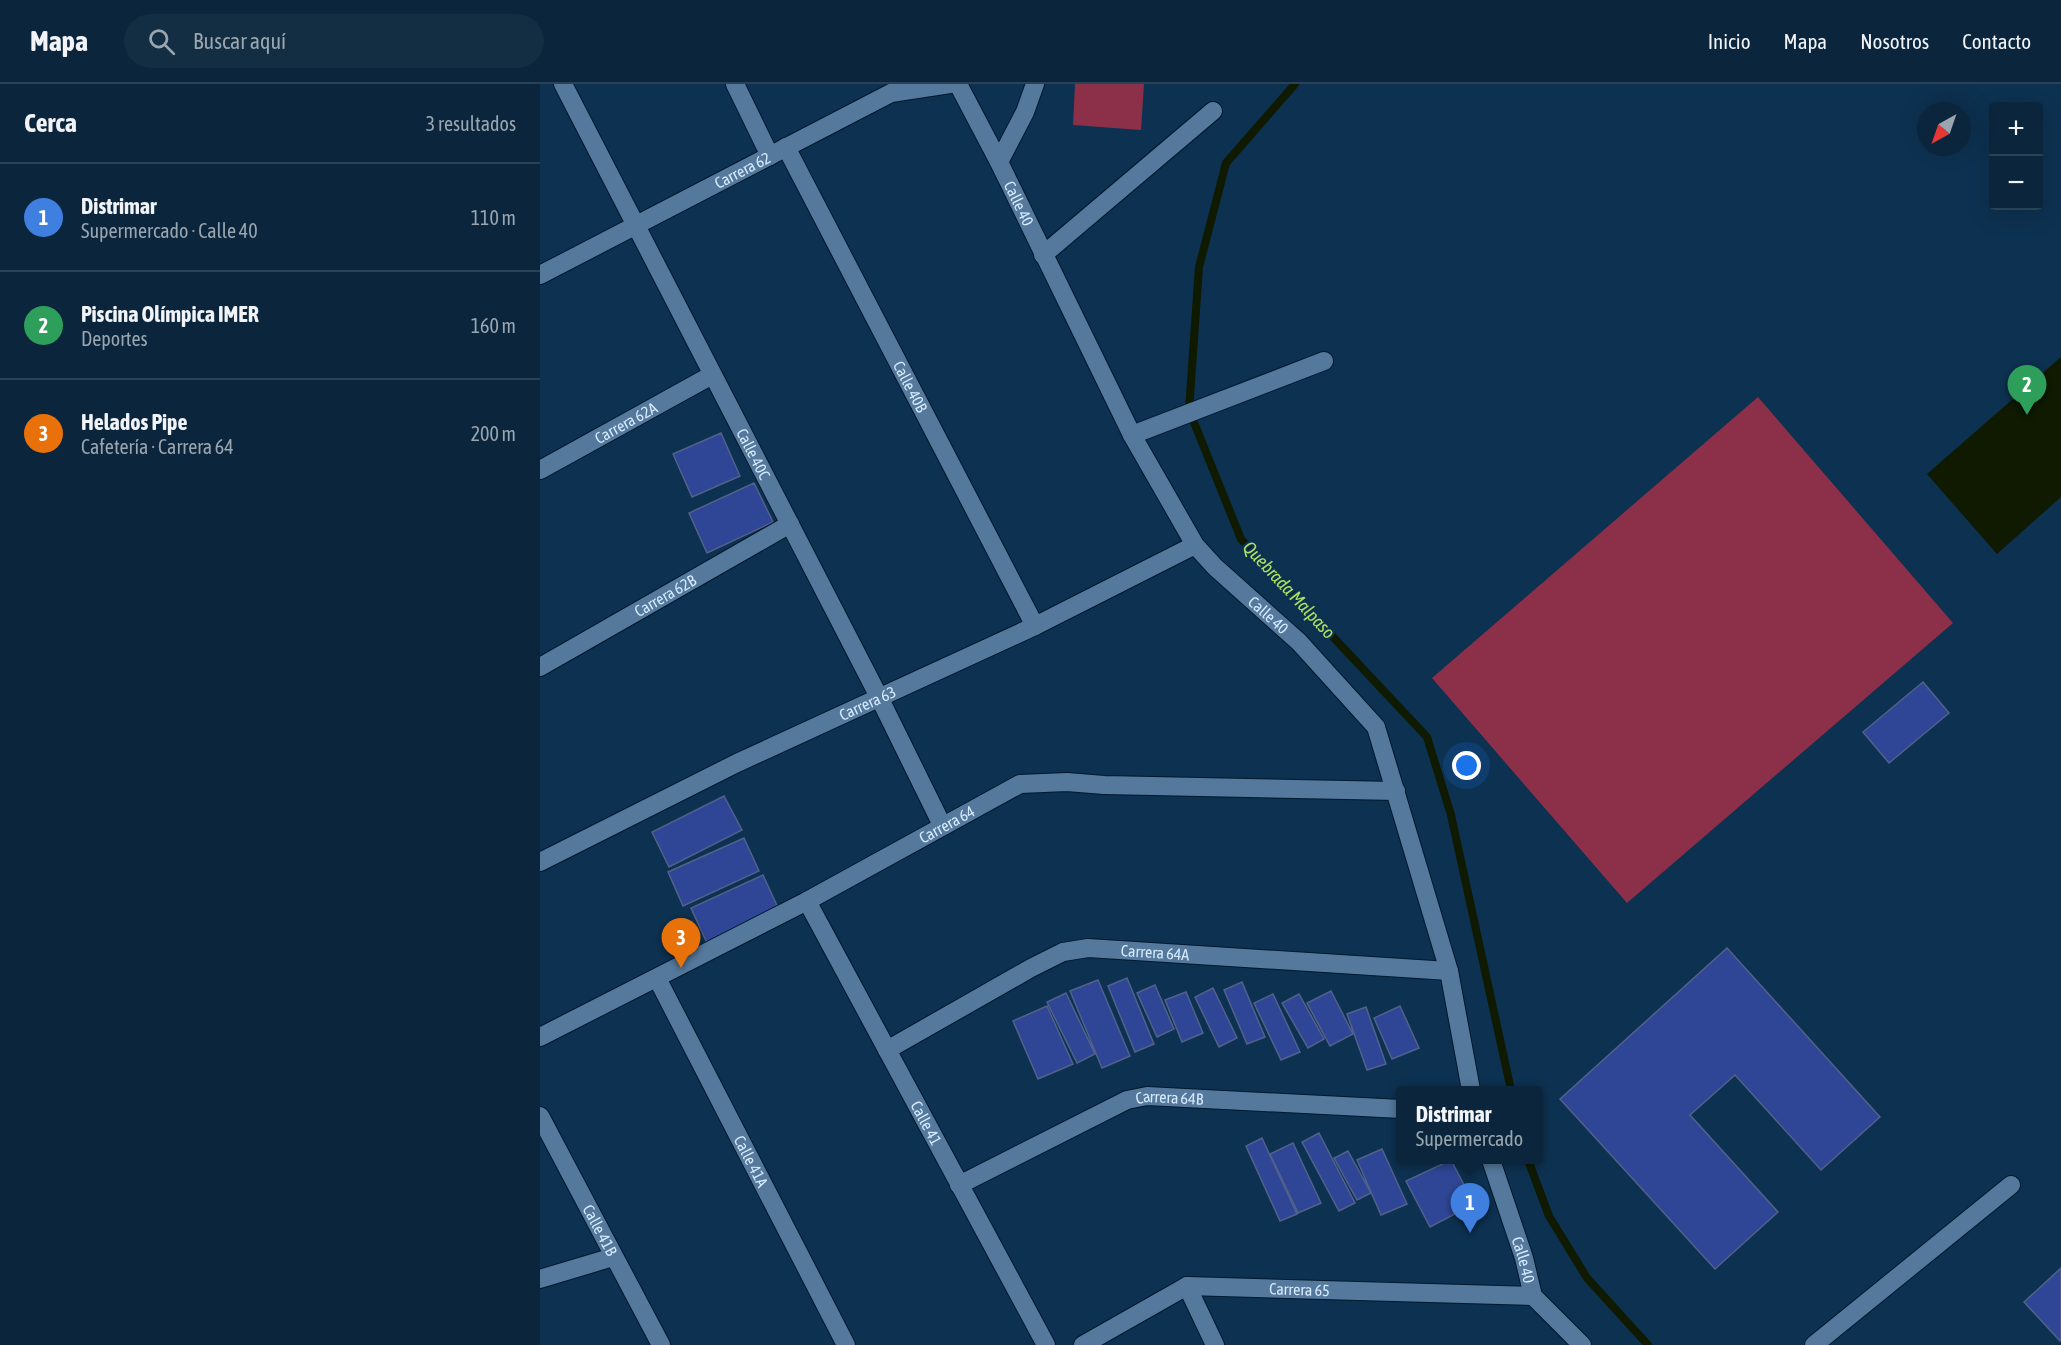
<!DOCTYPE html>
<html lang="es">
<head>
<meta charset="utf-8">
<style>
	body { margin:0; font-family:"Asap Condensed",sans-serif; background:#132d43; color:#f1f3f6 }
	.controls { position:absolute; right:18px; top:18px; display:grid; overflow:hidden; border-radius:6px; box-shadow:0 6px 24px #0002 }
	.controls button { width:54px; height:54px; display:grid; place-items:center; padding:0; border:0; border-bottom:2px solid #2a4256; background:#0a253c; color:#f1f3f6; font:30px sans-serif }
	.compass { position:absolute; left:1377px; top:18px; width:54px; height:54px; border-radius:50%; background:#0a253c; box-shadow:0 6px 24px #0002; rotate:220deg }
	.you { position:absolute; left:927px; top:682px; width:21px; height:21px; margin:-15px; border:4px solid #fff; border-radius:50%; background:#1a73e8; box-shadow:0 0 0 9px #1a73e833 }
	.badge { display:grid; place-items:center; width:39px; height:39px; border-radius:50%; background:#bca0f2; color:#fff; font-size:20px; font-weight:700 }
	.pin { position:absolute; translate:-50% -50px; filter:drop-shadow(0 2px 3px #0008) }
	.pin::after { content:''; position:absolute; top:32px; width:21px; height:18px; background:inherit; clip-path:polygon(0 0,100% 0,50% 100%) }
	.popup { position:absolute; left:856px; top:1002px; width:147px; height:78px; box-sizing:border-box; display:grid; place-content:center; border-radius:6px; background:#0a253c; filter:drop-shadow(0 2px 4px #0005); font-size:20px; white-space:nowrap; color:#99a5af }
	.popup b { font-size:22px; color:#f1f3f6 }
	.popup::after { content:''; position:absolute; left:50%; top:100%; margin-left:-12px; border:12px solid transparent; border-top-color:#0a253c }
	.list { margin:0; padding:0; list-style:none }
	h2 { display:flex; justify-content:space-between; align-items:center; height:78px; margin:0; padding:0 24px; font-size:26px }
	h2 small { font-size:20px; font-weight:400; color:#99a5af }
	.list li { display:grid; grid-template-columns:39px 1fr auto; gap:18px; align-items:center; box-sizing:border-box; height:108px; padding:0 24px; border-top:2px solid #2a4256 }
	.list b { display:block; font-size:22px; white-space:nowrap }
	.list p { margin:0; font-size:20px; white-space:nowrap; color:#99a5af }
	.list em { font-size:20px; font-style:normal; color:#99a5af }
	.icon { flex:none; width:33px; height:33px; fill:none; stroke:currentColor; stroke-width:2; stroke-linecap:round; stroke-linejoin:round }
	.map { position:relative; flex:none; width:1521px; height:1261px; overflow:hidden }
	header { display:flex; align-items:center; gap:36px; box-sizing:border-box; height:84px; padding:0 30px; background:#0a253c; border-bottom:2px solid #2a4256 }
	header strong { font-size:28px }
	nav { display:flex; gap:33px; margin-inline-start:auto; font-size:21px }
	.search { width:420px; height:54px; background:#132d43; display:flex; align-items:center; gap:15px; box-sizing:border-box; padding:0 21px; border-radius:33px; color:#99a5af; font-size:22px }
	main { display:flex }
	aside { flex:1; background:#0a253c }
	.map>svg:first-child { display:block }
	.grass { fill:#8b3048 }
	.water { fill:#0f1a00 }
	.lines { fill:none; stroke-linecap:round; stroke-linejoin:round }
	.stream { stroke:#0f1a00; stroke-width:8 }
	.building { fill:#2f4696; stroke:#52618a; stroke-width:1.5 }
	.minor-casing { stroke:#00182f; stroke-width:20 }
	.minor { stroke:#54799c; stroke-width:18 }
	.labels { text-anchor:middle; stroke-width:4.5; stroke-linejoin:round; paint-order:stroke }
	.street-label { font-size:16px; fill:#d6eafe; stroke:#0d3150 }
	.water-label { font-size:18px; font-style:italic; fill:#ade062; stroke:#0d3150 }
</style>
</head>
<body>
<header>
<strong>Mapa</strong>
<div class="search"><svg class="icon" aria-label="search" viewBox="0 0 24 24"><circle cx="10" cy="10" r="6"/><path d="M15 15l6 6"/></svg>Buscar aquí</div>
<nav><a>Inicio</a><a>Mapa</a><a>Nosotros</a><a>Contacto</a></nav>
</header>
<main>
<aside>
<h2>Cerca<small>3 resultados</small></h2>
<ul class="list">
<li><span class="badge" style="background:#3f7fe0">1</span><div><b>Distrimar</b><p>Supermercado · Calle 40</p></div><em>110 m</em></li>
<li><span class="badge" style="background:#2e9e5b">2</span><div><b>Piscina Olímpica IMER</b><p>Deportes</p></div><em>160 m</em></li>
<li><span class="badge" style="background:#e8710a">3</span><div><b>Helados Pipe</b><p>Cafetería · Carrera 64</p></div><em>200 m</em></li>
</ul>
</aside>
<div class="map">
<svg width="1521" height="1261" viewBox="0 0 1521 1261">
	<rect width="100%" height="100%" fill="#0d3150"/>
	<!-- grass -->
	<path class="grass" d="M535 0H604L601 46 533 41Z
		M1218 313 1413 539 1087 819 892 594Z"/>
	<!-- water -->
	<path class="water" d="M1521 273V413L1457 470 1387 390Z"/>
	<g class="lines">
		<!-- stream -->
		<path class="stream" d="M755 0 686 79 659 183 649 326 701 455 887 653 911 731 971 1006
			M988 1076 1009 1132 1047 1194 1108 1261"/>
	</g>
	<!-- building -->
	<path class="building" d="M181 349 200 392 152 413 133 370Z
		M214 399 233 438 167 469 149 429Z
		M1383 598 1409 629 1349 679 1323 648Z
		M184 712 202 746 129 783 112 748Z
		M204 754 219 787 143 822 128 788Z
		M223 791 239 826 167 859 151 824Z
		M1187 864 1340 1033 1281 1086 1195 991 1150 1031 1238 1128 1175 1185 1020 1015Z
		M587 894 614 960 595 968 568 902Z
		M558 896 590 972 562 984 530 907Z
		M702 898 725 953 707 960 684 906Z
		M615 901 634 945 617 953 597 909Z
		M673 904 697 954 679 963 655 913Z
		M791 907 813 950 790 962 767 919Z
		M646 908 663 949 642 958 625 916Z
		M526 909 555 970 537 979 507 918Z
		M733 910 760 968 741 976 714 919Z
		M759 910 784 955 768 964 742 919Z
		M507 922 533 980 498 995 473 937Z
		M860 922 879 964 852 975 834 934Z
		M826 923 846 980 827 986 807 930Z
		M779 1049 815 1119 799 1127 762 1058Z
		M722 1054 757 1130 740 1137 706 1062Z
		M753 1059 781 1119 758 1129 730 1070Z
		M842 1065 867 1120 841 1131 817 1076Z
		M808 1067 831 1109 817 1116 794 1074Z
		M911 1076 934 1120 890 1143 866 1097Z
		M1521 1184V1256L1520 1257 1484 1218Z"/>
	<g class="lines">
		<!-- minor casing -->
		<g class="minor-casing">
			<g id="minor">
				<path id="s1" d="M23 0 340 615 402 741"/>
				<path d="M195 0 230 72"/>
				<path id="s2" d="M418 0 459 78 592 351 655 461 675 483 759 558 836 643 909 887 931 1006"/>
				<path id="s3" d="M246 63 495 542"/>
				<path d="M459 78 485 28 495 0"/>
				<path d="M503 171 673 27"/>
				<path id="s4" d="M0 191 351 9 410 0"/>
				<path d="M592 351 784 277"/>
				<path id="s5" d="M0 386 172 291"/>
				<path id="s6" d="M0 583 250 440"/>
				<path id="s7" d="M0 778 197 679 495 542 655 461"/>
				<path id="s8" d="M267 817 506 1261"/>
				<path id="s9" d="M117 894 306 1261"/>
				<path id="s10" d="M0 953 267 817 480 700 527 698 564 701 856 707"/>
				<path id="s11" d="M347 966 491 884 523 868 548 864 909 887"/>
				<path id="s12" d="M0 1032 121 1261"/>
				<path id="s13" d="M951 1076 984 1174 993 1212 1042 1261"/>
				<path id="s14" d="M419 1101 587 1016 607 1012 861 1025"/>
				<path d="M0 1195 73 1173"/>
				<path d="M647 1202 675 1261"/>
				<path id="s15" d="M543 1261 647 1202 993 1212"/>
				<path d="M1274 1261 1471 1101"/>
			</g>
		</g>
		<!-- minor -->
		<use href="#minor" class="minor"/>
	</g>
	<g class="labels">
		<!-- street labels -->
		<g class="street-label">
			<text dy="6" stroke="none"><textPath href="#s4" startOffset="228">Carrera 62</textPath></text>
			<text dy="6" stroke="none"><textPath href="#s2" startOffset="134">Calle 40</textPath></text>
			<text dy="6" stroke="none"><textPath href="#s3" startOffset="270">Calle 40B</textPath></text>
			<text dy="6" stroke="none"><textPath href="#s5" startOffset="98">Carrera 62A</textPath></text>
			<text dy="6" stroke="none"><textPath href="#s1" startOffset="416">Calle 40C</textPath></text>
			<text dy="6" stroke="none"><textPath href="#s6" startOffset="144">Carrera 62B</textPath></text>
			<text dy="6" stroke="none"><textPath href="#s2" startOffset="620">Calle 40</textPath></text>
			<text dy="6" stroke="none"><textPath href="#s7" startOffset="364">Carrera 63</textPath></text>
			<text dy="6" stroke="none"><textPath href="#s10" startOffset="459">Carrera 64</textPath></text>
			<text dy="6" stroke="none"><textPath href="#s11" startOffset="294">Carrera 64A</textPath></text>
			<text dy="6" stroke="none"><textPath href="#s14" startOffset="231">Carrera 64B</textPath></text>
			<text dy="6" stroke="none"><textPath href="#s8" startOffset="252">Calle 41</textPath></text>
			<text dy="6" stroke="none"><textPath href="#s9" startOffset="206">Calle 41A</textPath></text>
			<text dy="6" stroke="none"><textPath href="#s12" startOffset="129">Calle 41B</textPath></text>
			<text dy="6" stroke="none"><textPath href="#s13" startOffset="105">Calle 40</textPath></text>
			<text dy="6" stroke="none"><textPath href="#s15" startOffset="232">Carrera 65</textPath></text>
		</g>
		<!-- water labels -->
		<g class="water-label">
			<text transform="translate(749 506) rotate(47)" y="6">Quebrada Malpaso</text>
		</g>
	</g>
</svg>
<div class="controls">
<button>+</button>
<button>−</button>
</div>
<svg class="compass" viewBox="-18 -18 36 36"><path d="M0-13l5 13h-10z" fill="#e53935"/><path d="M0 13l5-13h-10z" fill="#99a5af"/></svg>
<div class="you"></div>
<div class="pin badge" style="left:930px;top:1149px;background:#3f7fe0">1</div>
<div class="popup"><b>Distrimar</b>Supermercado</div>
<div class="pin badge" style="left:1487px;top:331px;background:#2e9e5b">2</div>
<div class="pin badge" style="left:141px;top:884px;background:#e8710a">3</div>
</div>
</main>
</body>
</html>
